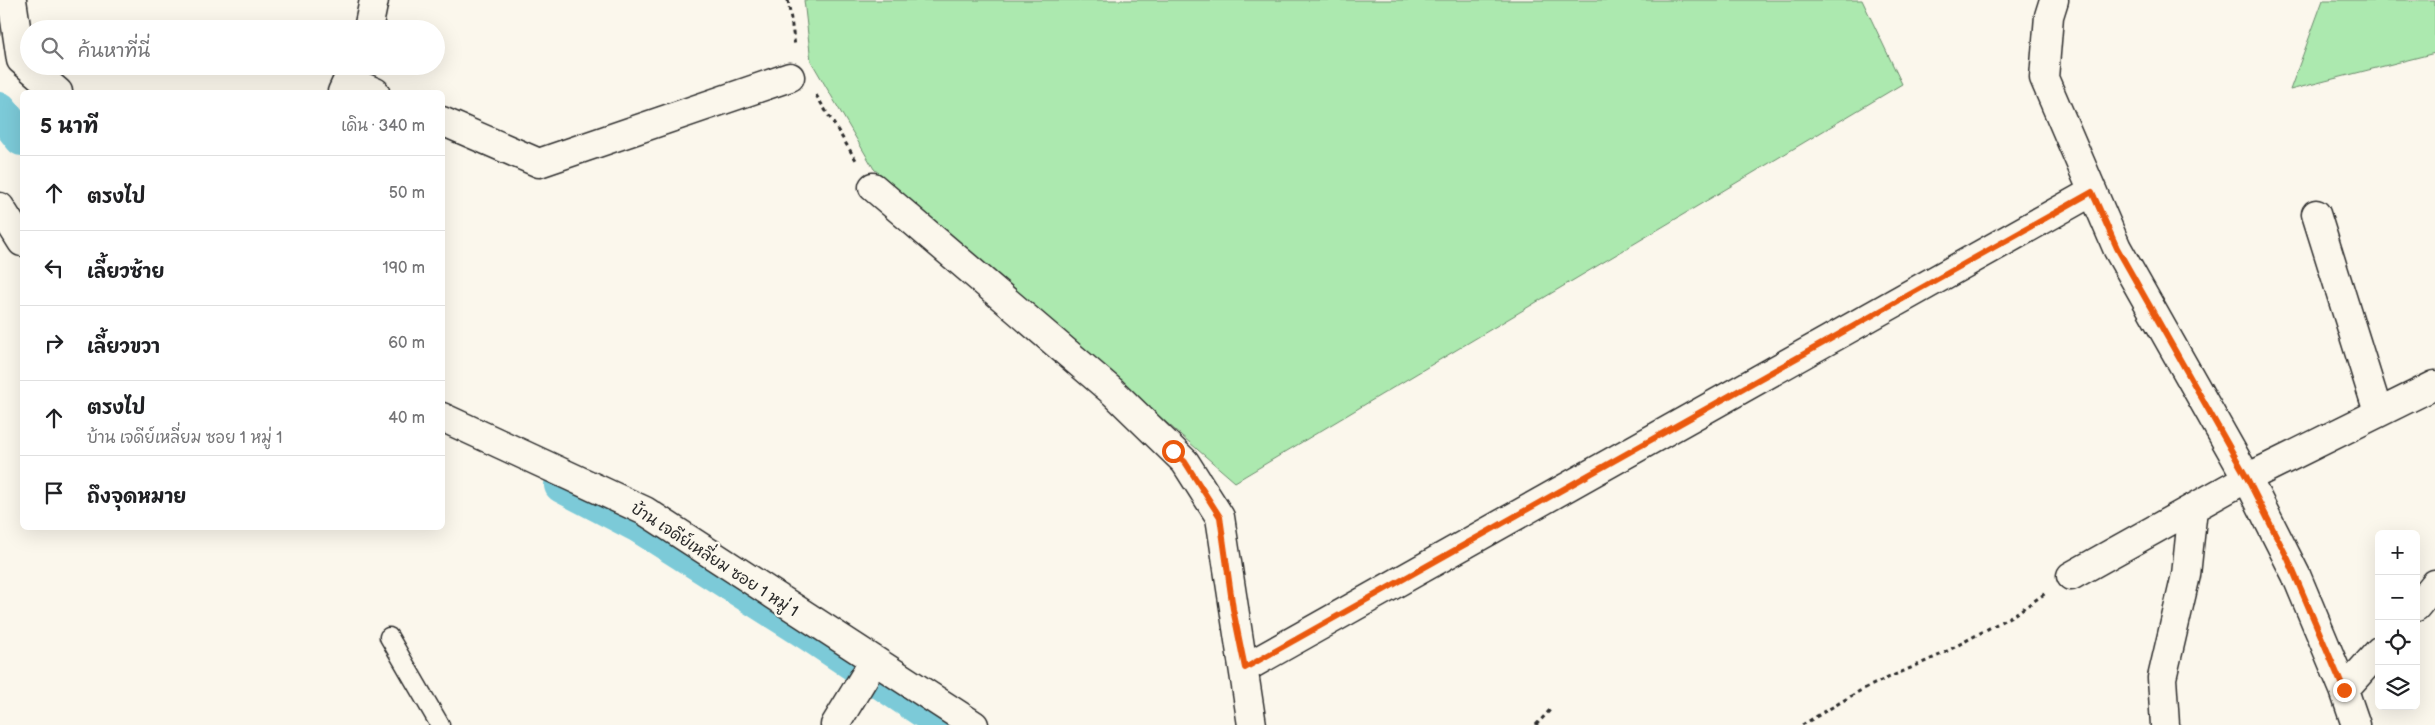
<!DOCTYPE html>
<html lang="th">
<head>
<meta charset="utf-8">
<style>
	body { margin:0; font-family:"Balsamiq Sans","Playpen Sans Thai",sans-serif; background:#f2f2f2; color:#202124 }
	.controls { position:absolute; right:15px; bottom:15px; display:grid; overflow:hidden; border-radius:8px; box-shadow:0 5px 20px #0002 }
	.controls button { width:45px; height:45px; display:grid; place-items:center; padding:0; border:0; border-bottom:1px solid #e0e0e0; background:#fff; color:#202124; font:25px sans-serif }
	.stop { position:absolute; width:15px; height:15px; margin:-11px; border:4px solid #ea580c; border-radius:50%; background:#fff }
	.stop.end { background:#ea580c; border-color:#fff; box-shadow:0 1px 5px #0008 }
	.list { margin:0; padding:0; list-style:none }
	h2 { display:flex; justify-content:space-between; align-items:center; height:65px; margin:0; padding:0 20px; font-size:21px }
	h2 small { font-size:16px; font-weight:400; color:#757577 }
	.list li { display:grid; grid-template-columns:32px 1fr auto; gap:15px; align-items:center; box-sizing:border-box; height:75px; padding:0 20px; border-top:1px solid #e0e0e0 }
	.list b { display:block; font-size:19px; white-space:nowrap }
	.list p { margin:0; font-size:16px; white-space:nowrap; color:#757577 }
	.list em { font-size:16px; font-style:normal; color:#757577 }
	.icon { flex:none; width:28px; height:28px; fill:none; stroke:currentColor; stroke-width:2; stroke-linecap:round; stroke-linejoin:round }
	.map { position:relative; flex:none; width:2435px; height:725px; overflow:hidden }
	.search { position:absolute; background:#fff; box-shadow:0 5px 20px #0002; left:20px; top:20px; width:425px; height:55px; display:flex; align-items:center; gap:12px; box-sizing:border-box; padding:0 18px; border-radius:28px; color:#757577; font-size:19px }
	.panel { position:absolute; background:#fff; box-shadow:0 5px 20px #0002; left:20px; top:90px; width:425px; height:440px; border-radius:8px }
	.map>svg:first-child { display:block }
	.green { fill:#ace9af; stroke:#6c8a6d }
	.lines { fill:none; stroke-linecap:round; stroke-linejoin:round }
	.canal { stroke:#7bcad8; stroke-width:36 }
	.lane-casing { stroke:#2b2b2b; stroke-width:21 }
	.street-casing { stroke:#2b2b2b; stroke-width:31 }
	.path { stroke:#2b2b2b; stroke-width:3; stroke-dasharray:4 4; stroke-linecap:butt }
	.lane { stroke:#fbf7ec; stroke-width:18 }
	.street { stroke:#fbf7ec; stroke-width:28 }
	.route { stroke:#ea580c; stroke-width:6 }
	.labels { text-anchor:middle; stroke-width:5; stroke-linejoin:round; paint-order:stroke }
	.street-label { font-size:16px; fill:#2b2b2b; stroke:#fbf7ec }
</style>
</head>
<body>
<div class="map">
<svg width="2435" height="725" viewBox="0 0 2435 725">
	<rect width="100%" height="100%" fill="#fbf7ec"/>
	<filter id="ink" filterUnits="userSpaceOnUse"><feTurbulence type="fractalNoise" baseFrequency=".02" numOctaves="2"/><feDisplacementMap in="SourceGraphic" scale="10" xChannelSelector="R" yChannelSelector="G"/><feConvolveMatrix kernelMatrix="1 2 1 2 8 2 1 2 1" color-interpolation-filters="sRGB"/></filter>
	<g filter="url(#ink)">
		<!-- green -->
		<path class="green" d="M804 0H1862L1902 84 1235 482 874 169 811 61Z
			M2323 0H2435V53L2290 90Z"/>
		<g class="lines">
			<!-- canal -->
			<path class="canal" d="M0 110 22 138
				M562 485 639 525 809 633 946 725"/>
			<!-- lane casing -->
			<g class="lane-casing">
				<path id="lane" d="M389 637 440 725"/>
			</g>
			<!-- street casing -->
			<g class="street-casing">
				<path id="street" d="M12 0 21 60 58 92
					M2054 0 2049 16 2044 78 2117 248 2247 478 2296 575 2344 690 2356 725
					M368 29 374 0
					M349 81 375 92
					M342 92 354 66
					M442 121 539 163 790 77
					M873 187 1113 392 1185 462 1220 517 1252 725
					M0 207 22 242
					M2316 214 2378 412
					M442 417 645 511 974 725
					M2071 576 2247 478 2435 385
					M2416 607 2435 584
					M1245 668 2092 192
					M2344 690 2379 651
					M835 725 874 661
					M2165 725 2162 678 2186 575 2193 508"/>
			</g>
			<!-- path -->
			<path class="path" d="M788 0 795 46
				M816 95 856 160
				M1536 725 1550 710
				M1802 725 1863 689 1940 655 2015 614 2046 593"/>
			<!-- lane -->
			<use href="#lane" class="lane"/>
			<!-- street -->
			<use href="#street" class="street"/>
		</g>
	</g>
	<g class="lines" filter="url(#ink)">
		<!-- route -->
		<path class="route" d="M1173 451 1185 462 1220 517 1233 609 1245 668 2092 192 2117 248 2247 478 2288 559 2344 690"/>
	</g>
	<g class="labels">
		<!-- street labels -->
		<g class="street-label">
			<text transform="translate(715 559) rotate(33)" y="6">บ้าน เจดีย์เหลี่ยม ซอย 1 หมู่ 1</text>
		</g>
	</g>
</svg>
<div class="controls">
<button>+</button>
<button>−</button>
<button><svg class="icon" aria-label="locate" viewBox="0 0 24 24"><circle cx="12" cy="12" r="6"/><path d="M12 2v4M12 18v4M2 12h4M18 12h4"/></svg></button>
<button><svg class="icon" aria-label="layers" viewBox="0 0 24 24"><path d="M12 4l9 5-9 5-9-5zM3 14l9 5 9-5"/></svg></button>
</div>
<div class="stop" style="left:1173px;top:451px"></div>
<div class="stop end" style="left:2344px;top:690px"></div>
<div class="search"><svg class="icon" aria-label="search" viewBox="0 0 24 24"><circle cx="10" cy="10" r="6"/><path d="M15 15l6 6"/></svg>ค้นหาที่นี่</div>
<section class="panel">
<h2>5 นาที<small>เดิน · 340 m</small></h2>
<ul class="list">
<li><svg class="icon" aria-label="ahead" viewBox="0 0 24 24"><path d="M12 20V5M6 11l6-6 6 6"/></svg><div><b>ตรงไป</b></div><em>50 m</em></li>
<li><svg class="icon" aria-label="left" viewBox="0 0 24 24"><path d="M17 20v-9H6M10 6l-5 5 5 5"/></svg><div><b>เลี้ยวซ้าย</b></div><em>190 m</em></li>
<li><svg class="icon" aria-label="right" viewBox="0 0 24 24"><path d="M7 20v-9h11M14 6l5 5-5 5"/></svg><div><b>เลี้ยวขวา</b></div><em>60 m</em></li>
<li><svg class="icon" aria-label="ahead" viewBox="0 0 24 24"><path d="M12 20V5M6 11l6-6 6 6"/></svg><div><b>ตรงไป</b><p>บ้าน เจดีย์เหลี่ยม ซอย 1 หมู่ 1</p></div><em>40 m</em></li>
<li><svg class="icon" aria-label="arrive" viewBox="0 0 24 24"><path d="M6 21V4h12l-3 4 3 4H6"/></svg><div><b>ถึงจุดหมาย</b></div></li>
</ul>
</section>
</div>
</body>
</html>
